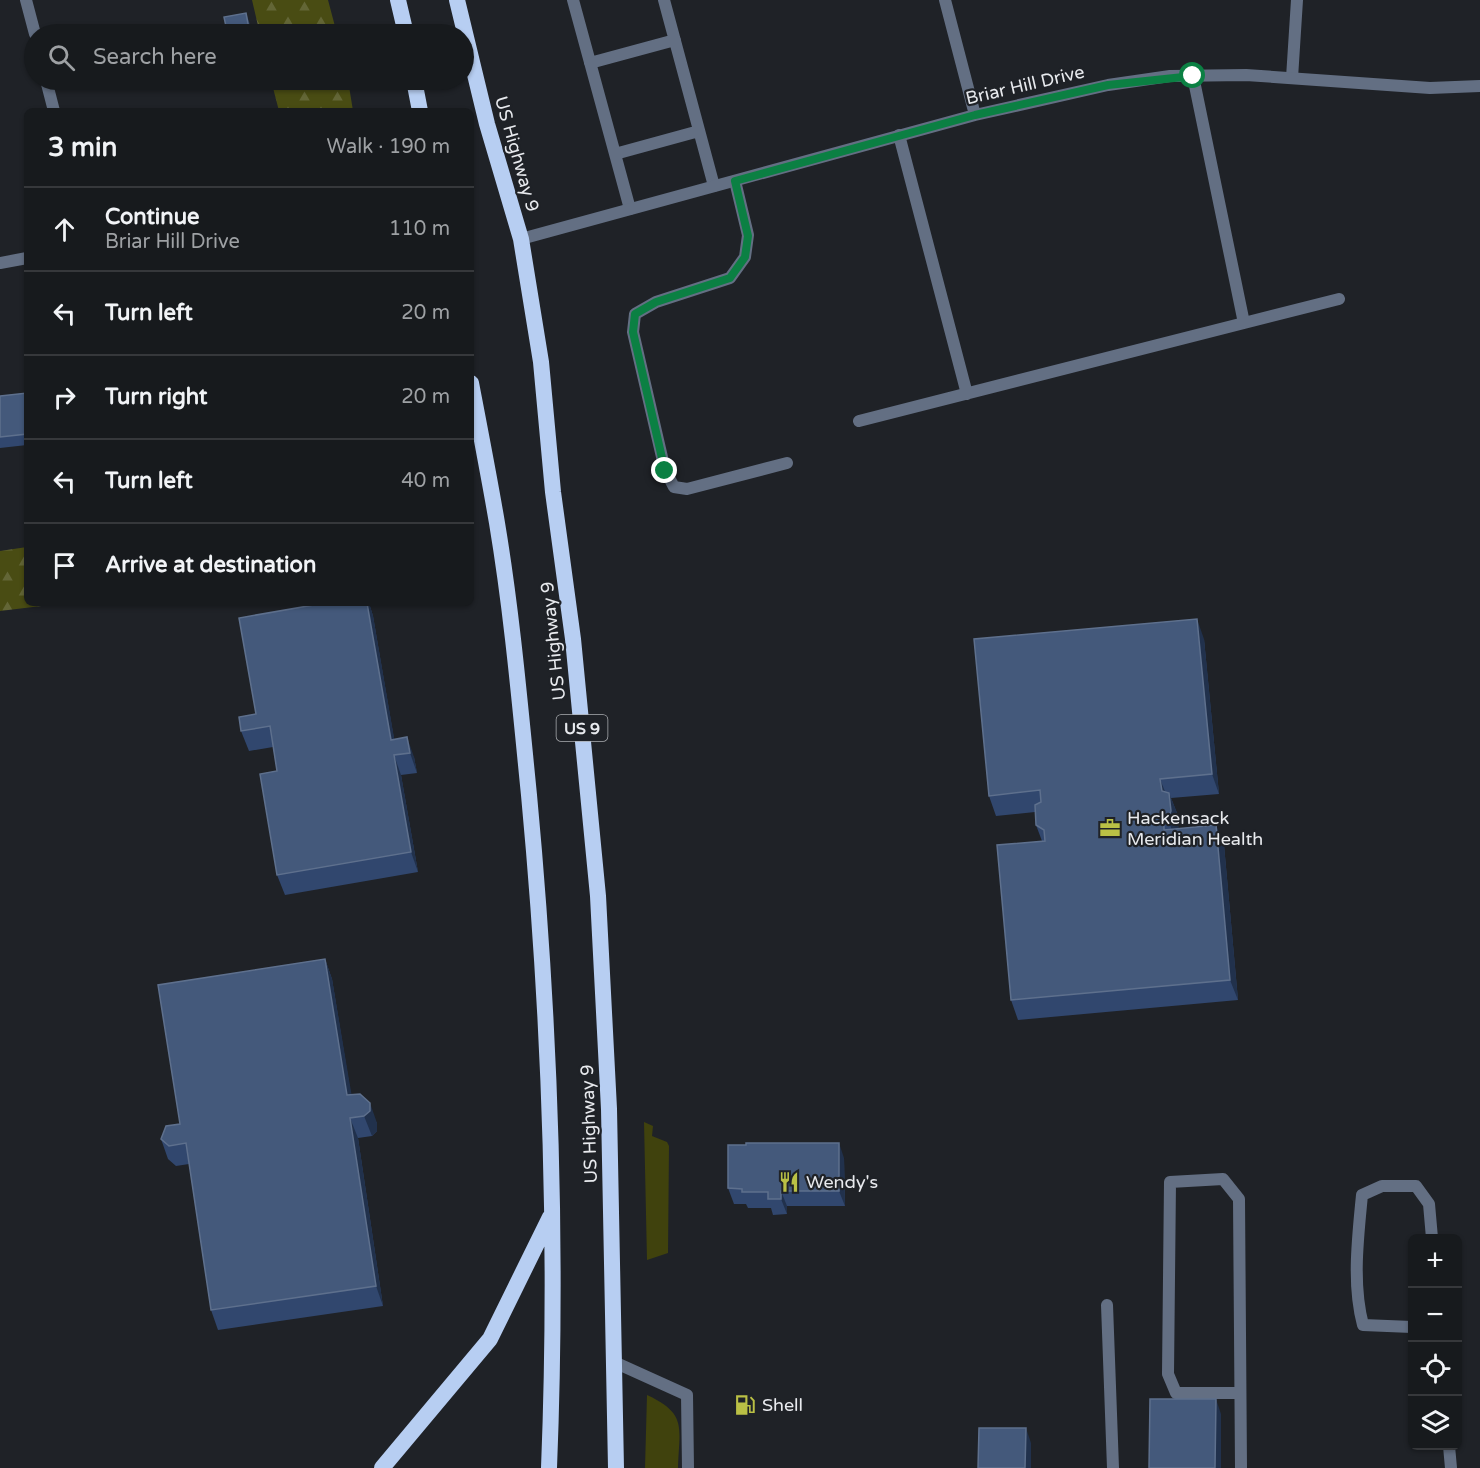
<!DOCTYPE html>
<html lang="en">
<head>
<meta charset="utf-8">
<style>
	body { margin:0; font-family:"Varela Round",sans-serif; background:#202326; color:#f1f3f6 }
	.controls { position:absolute; right:18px; bottom:18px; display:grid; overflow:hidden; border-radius:9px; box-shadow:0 2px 4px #0004 }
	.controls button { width:54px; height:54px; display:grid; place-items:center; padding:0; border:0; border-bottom:2px solid #36383b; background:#171a1d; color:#f1f3f6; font:30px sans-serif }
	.stop { position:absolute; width:18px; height:18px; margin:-14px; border:4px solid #0b8043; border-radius:50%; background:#fff }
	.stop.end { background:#0b8043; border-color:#fff; box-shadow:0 2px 6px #0008 }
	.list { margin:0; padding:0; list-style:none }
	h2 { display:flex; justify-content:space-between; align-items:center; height:78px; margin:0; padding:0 24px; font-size:26px }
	h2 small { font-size:20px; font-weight:400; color:#9ea1a4 }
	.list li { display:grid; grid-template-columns:39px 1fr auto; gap:18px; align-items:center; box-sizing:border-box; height:84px; padding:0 24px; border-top:2px solid #36383b }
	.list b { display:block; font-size:22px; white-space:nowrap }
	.list p { margin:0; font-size:20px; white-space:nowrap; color:#9ea1a4 }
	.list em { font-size:20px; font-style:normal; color:#9ea1a4 }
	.icon { flex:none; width:33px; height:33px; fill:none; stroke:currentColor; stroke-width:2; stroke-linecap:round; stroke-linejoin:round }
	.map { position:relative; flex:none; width:1480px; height:1468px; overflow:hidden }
	.search { position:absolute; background:#171a1d; box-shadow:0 2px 4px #0004; left:24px; top:24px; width:450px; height:66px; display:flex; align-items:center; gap:15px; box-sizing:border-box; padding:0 21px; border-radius:33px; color:#9ea1a4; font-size:22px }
	.panel { position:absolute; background:#171a1d; box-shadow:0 2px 4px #0004; left:24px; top:108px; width:450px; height:498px; border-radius:9px }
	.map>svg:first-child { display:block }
	.green { fill:#40420d }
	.forest { fill:url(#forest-firs) }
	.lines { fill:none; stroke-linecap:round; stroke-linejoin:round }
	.service { stroke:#636f83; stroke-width:12 }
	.minor { stroke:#636f83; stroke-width:12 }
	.trunk { stroke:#b7cef2; stroke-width:16 }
	.wall { fill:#31476e }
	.shaded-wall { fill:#21314c }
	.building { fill:#44597b; stroke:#5e708d; stroke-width:1.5 }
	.route { stroke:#0b8043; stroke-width:8 }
	.labels { text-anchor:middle; stroke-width:4.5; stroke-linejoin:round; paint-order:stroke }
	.shield { fill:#1f2227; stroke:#acaeb2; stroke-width:1.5 }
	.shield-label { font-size:16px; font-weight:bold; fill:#e8eaee }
	.street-label { font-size:18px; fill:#e8eaee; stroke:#1f2227 }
	.poi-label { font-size:18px; fill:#e8eaee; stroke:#1f2227; text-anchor:start }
</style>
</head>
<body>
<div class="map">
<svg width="1480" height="1468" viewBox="0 0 1480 1468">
	<defs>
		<pattern id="forest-firs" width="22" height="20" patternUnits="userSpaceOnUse" patternTransform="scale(1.5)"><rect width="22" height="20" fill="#494c13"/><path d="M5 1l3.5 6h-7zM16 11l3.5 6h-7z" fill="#636636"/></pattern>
	</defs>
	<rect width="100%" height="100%" fill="#1f2227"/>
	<!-- green -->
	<path class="green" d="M644 1122 653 1126 652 1136 667 1142 669 1146 668 1253 647 1260Z
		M647 1395C688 1414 679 1428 678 1468H645Z"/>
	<!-- forest -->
	<path class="forest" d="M252 0H328L337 34H260Z
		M271 80H348L353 111H279Z
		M27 547V603H66L0 611V551Z"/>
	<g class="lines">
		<!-- service -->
		<path class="service" d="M573 0 630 209
			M664 0 714 186
			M590 63 675 40
			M1292 78 1297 0
			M899 135 967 394
			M615 154 699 131
			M735 181 748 235 745 257 730 278 656 302 635 314 633 332 665 470 674 487 687 489 787 463
			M1244 323 1339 299
			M859 421 1244 323 1193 76
			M1107 1305 1113 1468
			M1412 1327 1363 1325C1352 1284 1358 1237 1362 1195L1382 1186H1416L1429 1204 1432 1238
			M614 1362 687 1395 688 1468
			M1240 1393H1176L1168 1374 1170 1182 1223 1179 1239 1199 1241 1468
			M1449 1446 1451 1468"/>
		<!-- minor -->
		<path class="minor" d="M26 0 35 34
			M945 0 975 115
			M46 80 54 111
			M521 239 975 115 1108 85 1170 76 1246 75 1430 88 1480 86
			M0 263 27 258"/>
		<!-- trunk -->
		<path class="trunk" d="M398 0 406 34
			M457 0 487 124 521 239 541 362 553 492 573 639 598 896 609 1109 616 1468
			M414 80 420 111
			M471 383C480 430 489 476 497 523 512 613 520 705 529 795 550 1019 558 1244 549 1468
			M382 1468 490 1339 550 1217"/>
	</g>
	<!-- wall -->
	<path class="wall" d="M183 80H222L186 86Z
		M234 80H260L261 83 237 87Z
		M27 393V445L0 448V396Z
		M325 603H369L373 616 394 739 414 757 417 773 401 775 418 872 285 895 277 875V771L273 747 249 751 241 731 256 714Z
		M1204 639 1219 794 1171 798 1177 813 1178 829 1224 845 1238 1000 1018 1020 1011 1000 1042 841 1036 825 1035 812 996 816 989 796Z
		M325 959 332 979 351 1095 377 1123V1131L372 1136 358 1138 383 1306 218 1330 211 1310 189 1164 176 1166 168 1159 161 1139 180 1124Z
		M844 1158 845 1206H787V1214L773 1215 771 1208H748L746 1204H734L728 1188Z"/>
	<!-- shaded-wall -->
	<path class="shaded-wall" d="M246 13 250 24 252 34H250Z
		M367 603H369L373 616 397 755 391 740Z
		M1197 619 1204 639 1219 794 1212 774Z
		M407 737 414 757 417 773 410 753Z
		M394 755 401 775 418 872 411 852Z
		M1160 779 1168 799 1162 791Z
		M1169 793 1177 813 1179 831 1175 839 1168 819Z
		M1216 825 1224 845 1238 1000 1230 980Z
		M325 959 332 979 355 1115 347 1095Z
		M370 1103 377 1123V1131L372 1136 364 1116Z
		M350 1118 358 1138 383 1306 376 1286Z
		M839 1143 844 1158 845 1206 839 1191Z
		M781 1191 787 1206V1214L781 1199Z
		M1216 1399 1221 1414V1468H1215Z
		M1026 1428 1031 1443V1468H1025Z"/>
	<!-- building -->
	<path class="building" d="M246 13 250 34H209L227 31 224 17Z
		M27 393V434L0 437V396Z
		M325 603H367L391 740 407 737 410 753 394 755 411 852 277 875 260 774 277 771 270 726 241 731 239 717 256 714 239 618Z
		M1197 619 1212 774 1160 779 1162 791 1169 793 1171 811 1168 819H1164V830L1216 825 1230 980 1011 1000 997 845 1045 841 1044 830 1036 825 1035 805 1041 802 1040 790 989 796 974 639Z
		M325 959 347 1095 360 1094 370 1103V1111L364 1116 350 1118 376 1286 211 1310 186 1143 169 1146 161 1139 166 1126 180 1124 158 985Z
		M746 1143H839V1191H781V1199H768V1192H742V1189L728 1188V1145H746Z
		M1150 1399H1216L1215 1468H1149Z
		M979 1428H1026L1025 1468H978Z"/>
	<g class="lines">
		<!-- route -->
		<path class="route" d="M665 471 633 332 635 314 656 302 730 278 745 257 748 236 735 181 975 115 1108 85 1193 76"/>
	</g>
	<!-- icons -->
	<defs>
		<g id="office-bare" transform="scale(1.62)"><path d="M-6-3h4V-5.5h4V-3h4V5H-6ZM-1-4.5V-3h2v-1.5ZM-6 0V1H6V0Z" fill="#bac045" stroke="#1f2227" stroke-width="2.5" paint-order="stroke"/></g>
		<g id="restaurant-bare" transform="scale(1.62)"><path d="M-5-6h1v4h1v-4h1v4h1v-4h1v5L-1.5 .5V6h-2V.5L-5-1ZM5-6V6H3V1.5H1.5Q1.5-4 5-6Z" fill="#bac045" stroke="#1f2227" stroke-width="2.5" paint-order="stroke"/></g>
		<g id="fuel-bare" transform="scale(1.62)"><path d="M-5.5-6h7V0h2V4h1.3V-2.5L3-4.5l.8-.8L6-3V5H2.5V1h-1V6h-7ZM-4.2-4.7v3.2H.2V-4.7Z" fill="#bac045" stroke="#1f2227" stroke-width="2.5" paint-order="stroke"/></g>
	</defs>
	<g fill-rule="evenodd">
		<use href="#office-bare" x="1110" y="828"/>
		<use href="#restaurant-bare" x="789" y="1182"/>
		<use href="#fuel-bare" x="745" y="1405"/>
	</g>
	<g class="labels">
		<!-- shield labels -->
		<rect class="shield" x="556.5" y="715" width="51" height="26" rx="4.5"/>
		<g class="shield-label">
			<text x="582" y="734">US 9</text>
		</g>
		<!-- street labels -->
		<g class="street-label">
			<text transform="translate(1025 85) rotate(-13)" y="6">Briar Hill Drive</text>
			<text transform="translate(517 154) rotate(74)" y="6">US Highway 9</text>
			<text transform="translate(553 641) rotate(-96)" y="6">US Highway 9</text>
			<text transform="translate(589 1124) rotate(-92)" y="6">US Highway 9</text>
		</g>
		<!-- poi labels -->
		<g class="poi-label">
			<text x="1127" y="824">Hackensack<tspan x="1127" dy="21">Meridian Health</tspan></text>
			<text x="806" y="1188">Wendy's</text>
			<text x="762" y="1411">Shell</text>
		</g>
	</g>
</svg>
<div class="controls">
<button>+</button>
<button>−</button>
<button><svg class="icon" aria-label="locate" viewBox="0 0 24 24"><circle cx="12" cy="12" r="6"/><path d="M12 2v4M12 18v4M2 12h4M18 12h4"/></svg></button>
<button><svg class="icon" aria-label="layers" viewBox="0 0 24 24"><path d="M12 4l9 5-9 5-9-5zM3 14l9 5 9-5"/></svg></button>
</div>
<div class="stop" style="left:1193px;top:76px"></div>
<div class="stop end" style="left:665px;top:471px"></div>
<div class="search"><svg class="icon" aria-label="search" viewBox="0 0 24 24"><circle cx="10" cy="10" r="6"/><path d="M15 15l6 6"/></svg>Search here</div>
<section class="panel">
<h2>3 min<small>Walk · 190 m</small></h2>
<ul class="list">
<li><svg class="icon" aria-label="ahead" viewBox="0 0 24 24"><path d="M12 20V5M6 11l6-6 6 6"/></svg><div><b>Continue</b><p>Briar Hill Drive</p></div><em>110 m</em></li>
<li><svg class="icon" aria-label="left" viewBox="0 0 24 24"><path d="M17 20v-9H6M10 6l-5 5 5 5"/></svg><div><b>Turn left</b></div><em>20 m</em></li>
<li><svg class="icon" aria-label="right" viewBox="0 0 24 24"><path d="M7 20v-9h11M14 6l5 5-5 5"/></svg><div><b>Turn right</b></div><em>20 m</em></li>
<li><svg class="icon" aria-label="left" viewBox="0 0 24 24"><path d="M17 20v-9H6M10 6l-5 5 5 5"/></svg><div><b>Turn left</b></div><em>40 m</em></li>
<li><svg class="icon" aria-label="arrive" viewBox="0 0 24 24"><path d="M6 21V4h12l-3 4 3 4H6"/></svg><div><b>Arrive at destination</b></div></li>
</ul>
</section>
</div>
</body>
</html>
